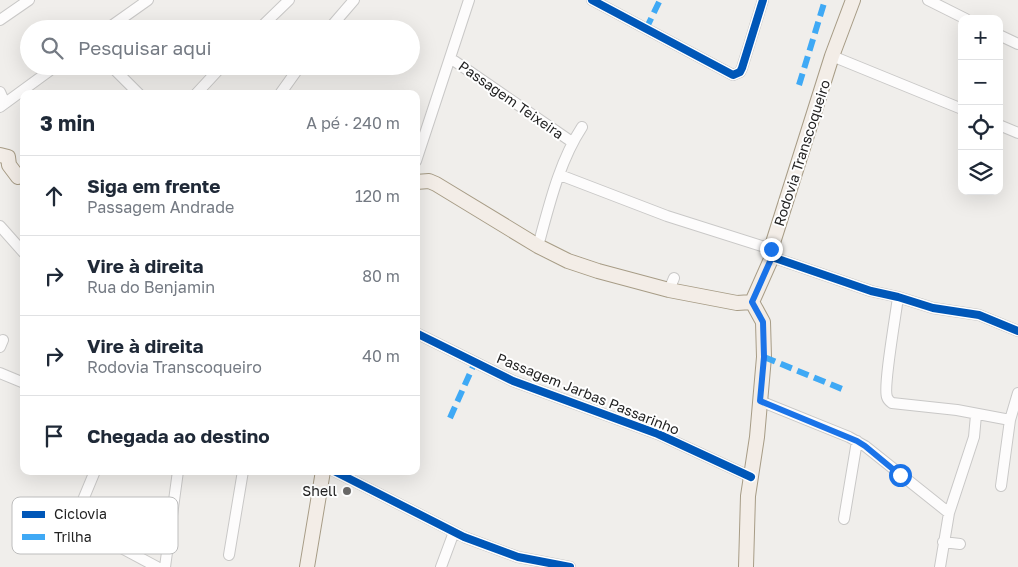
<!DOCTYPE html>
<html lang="pt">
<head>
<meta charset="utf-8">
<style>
	body { margin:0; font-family:"Golos Text",sans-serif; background:#f6f6f7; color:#1f2937 }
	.controls { position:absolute; right:15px; top:15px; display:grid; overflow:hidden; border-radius:10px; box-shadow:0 5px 20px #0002 }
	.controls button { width:45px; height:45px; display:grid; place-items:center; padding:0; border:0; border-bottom:1px solid #e0e1e3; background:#fff; color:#1f2937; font:25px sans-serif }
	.stop { position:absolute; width:15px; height:15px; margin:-11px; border:4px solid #1a73e8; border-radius:50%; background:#fff }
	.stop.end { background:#1a73e8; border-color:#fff; box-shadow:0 1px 5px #0008 }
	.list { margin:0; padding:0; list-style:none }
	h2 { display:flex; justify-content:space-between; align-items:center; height:65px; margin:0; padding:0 20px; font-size:21px }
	h2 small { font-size:16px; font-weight:400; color:#747a83 }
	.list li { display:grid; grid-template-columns:32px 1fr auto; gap:15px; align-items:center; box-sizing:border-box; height:80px; padding:0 20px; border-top:1px solid #e0e1e3 }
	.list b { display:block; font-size:19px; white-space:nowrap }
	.list p { margin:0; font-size:16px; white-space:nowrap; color:#747a83 }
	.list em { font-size:16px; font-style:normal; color:#747a83 }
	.icon { flex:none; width:28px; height:28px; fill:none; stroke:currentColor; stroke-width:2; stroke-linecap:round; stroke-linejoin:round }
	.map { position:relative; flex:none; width:1018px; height:567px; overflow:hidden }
	.search { position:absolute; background:#fff; box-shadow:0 5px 20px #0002; left:20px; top:20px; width:400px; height:55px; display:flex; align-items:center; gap:12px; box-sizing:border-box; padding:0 18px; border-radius:28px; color:#747a83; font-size:19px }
	.panel { position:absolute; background:#fff; box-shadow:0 5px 20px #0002; left:20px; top:90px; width:400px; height:385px; border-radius:10px }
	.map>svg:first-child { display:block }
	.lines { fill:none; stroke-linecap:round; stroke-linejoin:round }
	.minor-casing { stroke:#c9c8c7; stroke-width:12 }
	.major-casing { stroke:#a79c86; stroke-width:16 }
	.minor { stroke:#fdfcfc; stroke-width:10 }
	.major { stroke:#f3ede7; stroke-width:14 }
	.quiet { stroke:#3fa9f5; stroke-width:6; stroke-dasharray:12 6; stroke-linecap:butt }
	.cycleway-casing { stroke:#fff; stroke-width:11 }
	.cycleway { stroke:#0057b8; stroke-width:8 }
	.route { stroke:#1a73e8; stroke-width:6 }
	.poi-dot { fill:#6a6968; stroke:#fff; stroke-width:2 }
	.labels { text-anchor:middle; stroke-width:4; stroke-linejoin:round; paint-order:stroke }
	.street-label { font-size:14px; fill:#222; stroke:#fff }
	.poi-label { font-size:14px; fill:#222; stroke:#fff; text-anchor:end }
	.key { fill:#fff; stroke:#bdbdbd; stroke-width:1 }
	.key-label { font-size:14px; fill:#222 }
</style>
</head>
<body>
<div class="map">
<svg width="1018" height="567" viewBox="0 0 1018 567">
	<rect width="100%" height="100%" fill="#f0eeeb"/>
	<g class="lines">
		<!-- minor casing -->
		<g class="minor-casing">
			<path id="minor" d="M592 0 733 75 740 72 742 68 763 0
				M928 0 966 19
				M0 20 29 0
				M107 29 148 0
				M259 29 289 0
				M329 29 354 0
				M999 35 1018 44
				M832 56 962 109
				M450 58 572 142
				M111 66 139 94
				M0 92 5 103
				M196 94 222 66
				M280 94 300 66
				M0 107 56 66
				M999 125 1018 133
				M416 161 469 0
				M560 175 667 216 771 249
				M0 226 24 253
				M538 246C549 206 559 162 582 127
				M772 257 871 291 898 297 933 308 979 315 1018 331
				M669 290 674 278
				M898 297C896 314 883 387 887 397 888 400 889 401 892 403L957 410 1010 420
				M416 333 513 381 658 434 751 477
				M0 347 3 340
				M0 373 24 383
				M760 401 849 437 865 446 949 513
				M334 471 464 537 518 557 570 567
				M1001 486 1010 420 1018 393
				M45 507 157 567
				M844 519 857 441
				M73 524 95 471
				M943 542 960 544
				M229 555 243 471
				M165 567 178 471
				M441 567 454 532
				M940 567 949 513 974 437 976 415"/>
		</g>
		<!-- major casing -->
		<g class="major-casing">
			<path id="major" d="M0 155 8 157 9 165 18 177
				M416 182 429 181 436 184 538 246 568 261 598 271 669 290 737 303 752 302
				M752 302 772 257 771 249 832 56 853 0
				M307 567 323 471
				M746 567 748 496 757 437 764 357 763 322 752 302"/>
		</g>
		<!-- minor -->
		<use href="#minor" class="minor"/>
		<!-- major -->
		<use href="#major" class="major"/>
		<!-- quiet -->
		<path class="quiet" d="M646 29 660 0
			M799 85 825 0
			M764 357 842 389
			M450 418 475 362"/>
		<!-- cycleway casing -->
		<g class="cycleway-casing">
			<path id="cycleway" d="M592 0 733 75 740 72 742 68 763 0
				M772 257 871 291 898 297 933 308 979 315 1018 331
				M416 333 513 381 658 434 751 477
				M334 471 464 537 518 557 570 567"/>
		</g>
		<!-- cycleway -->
		<use href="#cycleway" class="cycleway"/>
	</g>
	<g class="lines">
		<!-- route -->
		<path class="route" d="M771 249 772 257 752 302 763 322 764 357 760 401 857 441 865 446 900 475"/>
	</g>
	<!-- markers -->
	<circle class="poi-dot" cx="347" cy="491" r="5"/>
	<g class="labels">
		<!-- street labels -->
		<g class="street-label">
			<text transform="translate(511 100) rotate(35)" y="5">Passagem Teixeira</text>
			<text transform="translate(802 153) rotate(-72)" y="5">Rodovia Transcoqueiro</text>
			<text transform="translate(588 394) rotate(22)" y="5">Passagem Jarbas Passarinho</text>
		</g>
		<!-- poi labels -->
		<g class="poi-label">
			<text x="337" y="496">Shell</text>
		</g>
	</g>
	<!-- legend -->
	<rect x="12" y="497" width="166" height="57" rx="8" class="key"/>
	<rect x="22" y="511" width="23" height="7" fill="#0057b8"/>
	<rect x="22" y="534" width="23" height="6" fill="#3fa9f5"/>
	<g class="key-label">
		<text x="54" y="519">Ciclovia</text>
		<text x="54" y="542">Trilha</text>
	</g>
</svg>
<div class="controls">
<button>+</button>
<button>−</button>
<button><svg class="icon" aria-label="locate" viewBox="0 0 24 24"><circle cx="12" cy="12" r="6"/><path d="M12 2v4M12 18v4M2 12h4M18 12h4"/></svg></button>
<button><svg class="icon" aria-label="layers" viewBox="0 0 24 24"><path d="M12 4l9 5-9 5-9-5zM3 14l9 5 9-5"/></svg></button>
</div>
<div class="stop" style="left:900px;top:475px"></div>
<div class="stop end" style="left:771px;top:249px"></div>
<div class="search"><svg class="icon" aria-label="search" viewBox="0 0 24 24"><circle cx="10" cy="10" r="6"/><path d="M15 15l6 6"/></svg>Pesquisar aqui</div>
<section class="panel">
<h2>3 min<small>A pé · 240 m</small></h2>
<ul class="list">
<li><svg class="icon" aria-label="ahead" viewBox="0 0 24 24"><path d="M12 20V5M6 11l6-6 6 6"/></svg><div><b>Siga em frente</b><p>Passagem Andrade</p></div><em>120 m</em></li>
<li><svg class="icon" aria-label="right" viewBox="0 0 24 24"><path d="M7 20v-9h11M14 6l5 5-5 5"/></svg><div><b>Vire à direita</b><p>Rua do Benjamin</p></div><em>80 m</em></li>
<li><svg class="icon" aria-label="right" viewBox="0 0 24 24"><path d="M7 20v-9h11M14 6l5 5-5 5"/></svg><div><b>Vire à direita</b><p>Rodovia Transcoqueiro</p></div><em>40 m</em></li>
<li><svg class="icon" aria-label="arrive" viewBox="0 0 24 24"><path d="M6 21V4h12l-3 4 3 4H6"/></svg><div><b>Chegada ao destino</b></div></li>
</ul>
</section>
</div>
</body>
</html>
